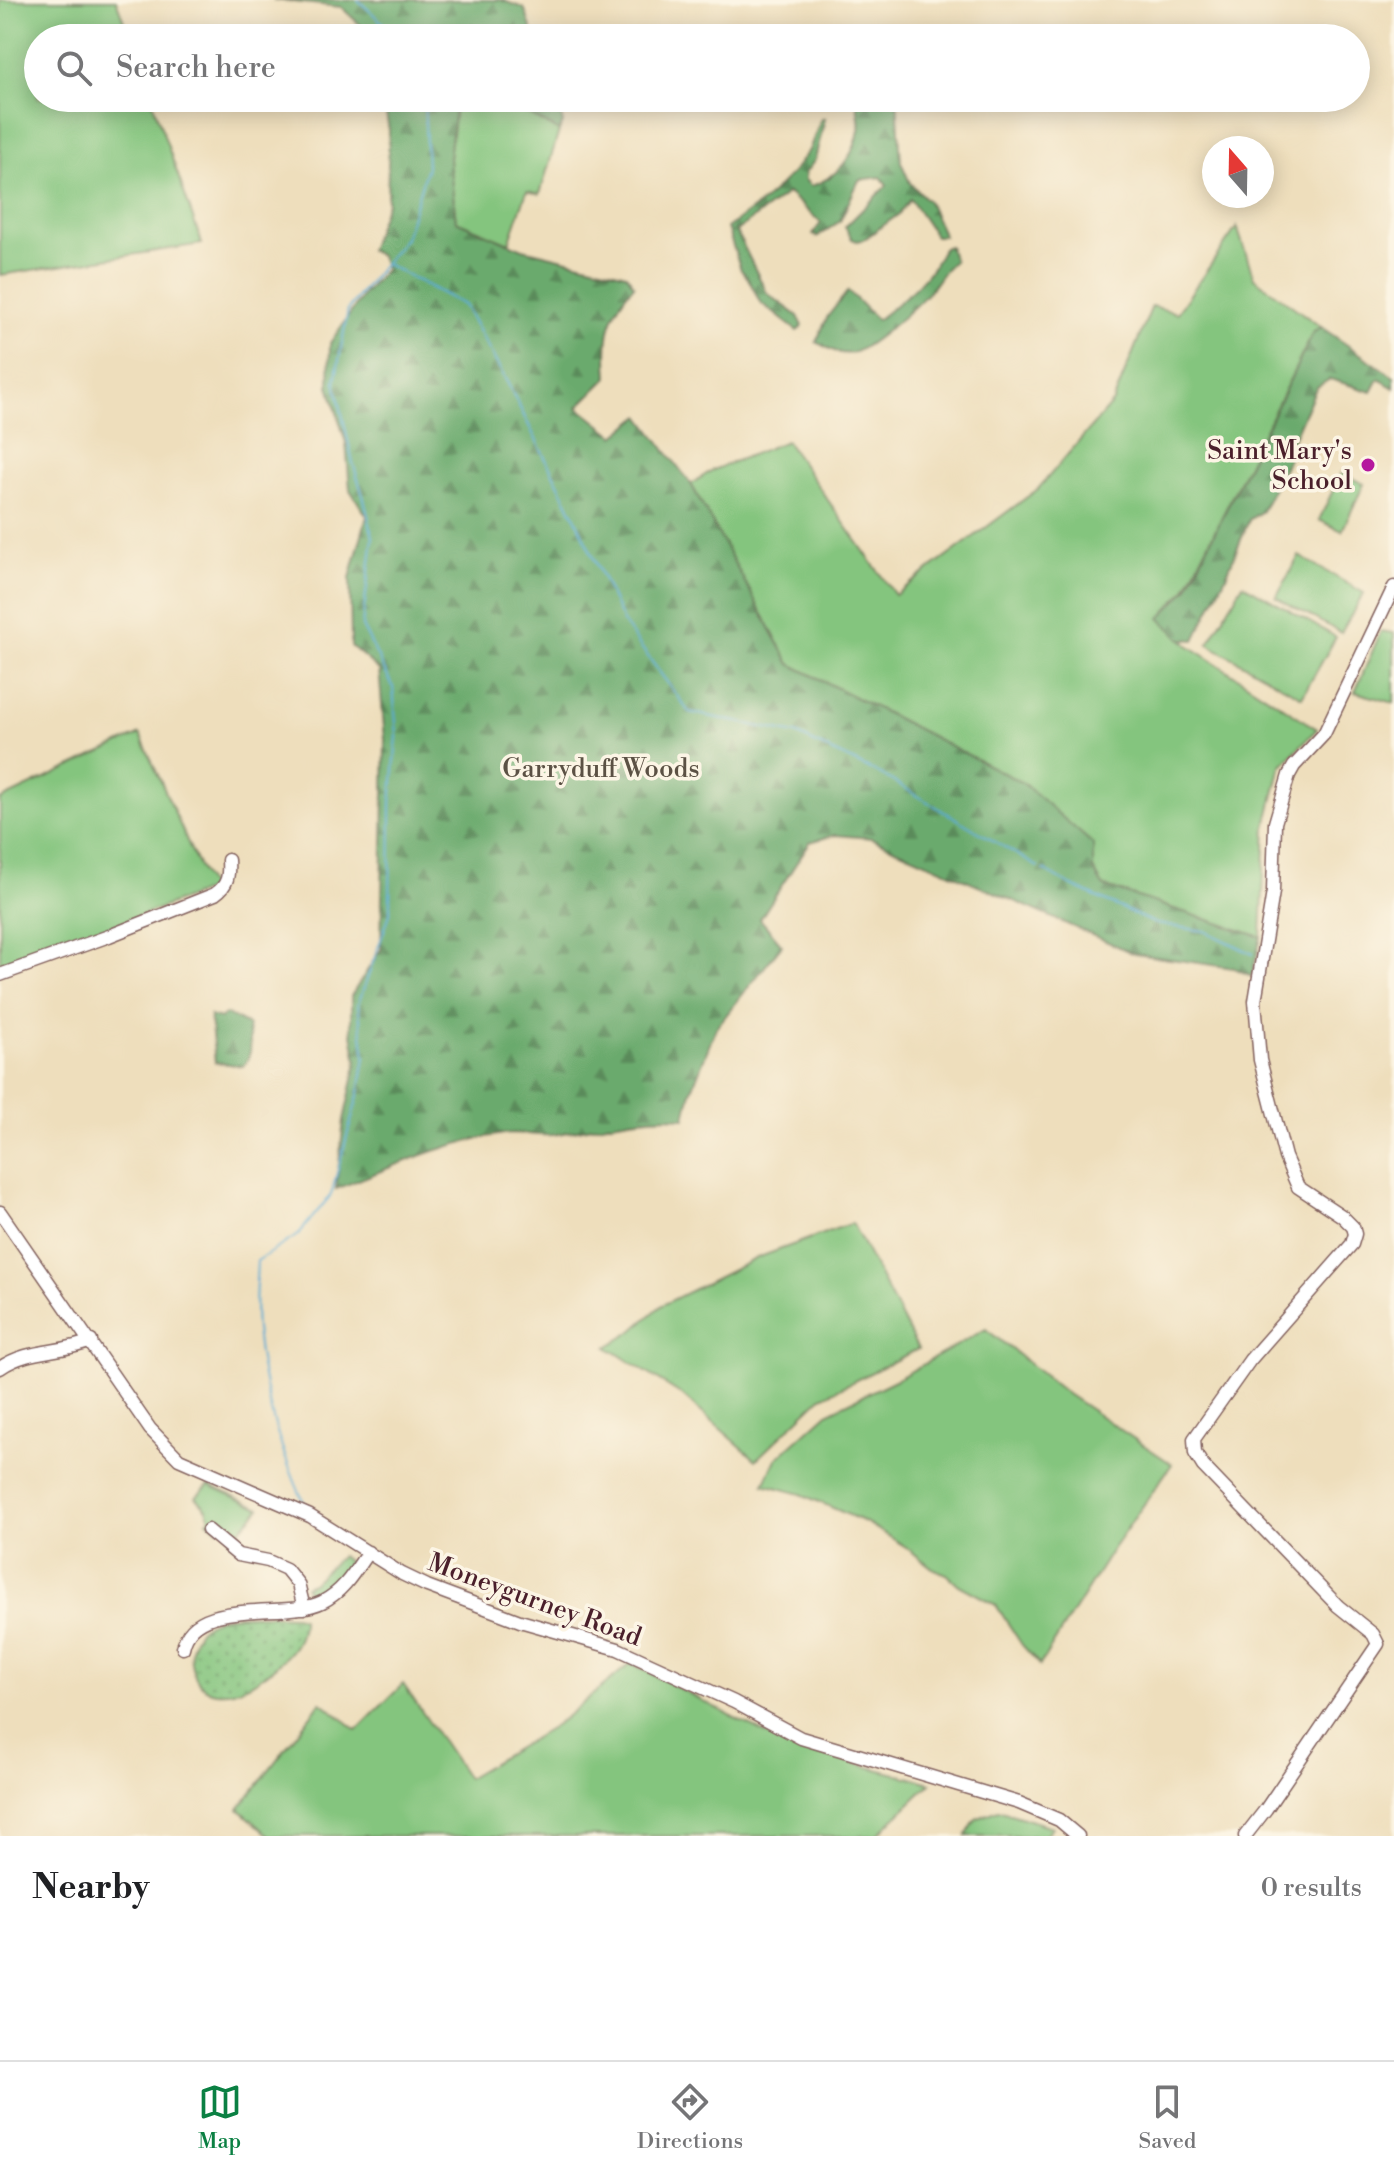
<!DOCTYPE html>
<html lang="en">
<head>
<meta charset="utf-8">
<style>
	body { margin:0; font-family:"Libre Bodoni",serif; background:#f6f6f6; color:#202124 }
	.compass { position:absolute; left:1202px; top:136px; width:72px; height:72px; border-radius:50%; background:#fff; box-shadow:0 4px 20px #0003; rotate:340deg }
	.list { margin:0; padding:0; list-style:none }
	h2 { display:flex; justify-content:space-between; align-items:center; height:104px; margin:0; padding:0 32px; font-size:34px }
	h2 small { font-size:26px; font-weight:400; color:#757577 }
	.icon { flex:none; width:44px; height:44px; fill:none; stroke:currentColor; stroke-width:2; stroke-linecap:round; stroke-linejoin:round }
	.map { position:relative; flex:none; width:1394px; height:1836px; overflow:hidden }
	.search { position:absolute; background:#fff; box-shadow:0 4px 20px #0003; left:24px; right:24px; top:24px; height:88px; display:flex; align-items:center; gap:20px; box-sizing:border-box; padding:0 28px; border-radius:44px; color:#757577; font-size:30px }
	.sheet { height:224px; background:#fff }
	nav { display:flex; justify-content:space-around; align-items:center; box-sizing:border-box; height:112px; border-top:2px solid #e0e0e0; background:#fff; font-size:22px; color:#757577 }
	nav a { display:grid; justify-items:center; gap:4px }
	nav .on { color:#0b8043 }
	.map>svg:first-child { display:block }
	.green { fill:#84c57e; stroke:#677254; stroke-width:2 }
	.forest { fill:url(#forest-firs); stroke:#5a644c; stroke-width:2 }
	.park { fill:url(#park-dots); stroke:#677254; stroke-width:2 }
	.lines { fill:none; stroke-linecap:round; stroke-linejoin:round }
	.stream { stroke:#59abd4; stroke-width:2 }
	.minor-casing { stroke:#83625e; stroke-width:15 }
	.minor { stroke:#fff; stroke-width:12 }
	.poi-dot { fill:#b5179e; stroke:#fcf5e5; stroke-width:3 }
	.labels { text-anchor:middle; stroke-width:7; stroke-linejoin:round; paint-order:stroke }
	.poi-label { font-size:26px; fill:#4a1f2b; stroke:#fcf5e5; text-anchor:end }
	.park-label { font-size:26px; fill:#5b5144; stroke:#fcf5e5 }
	.street-label { font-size:26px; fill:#4a1f2b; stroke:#fcf5e5 }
</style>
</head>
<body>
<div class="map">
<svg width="1394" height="1836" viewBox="0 0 1394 1836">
	<defs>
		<pattern id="forest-firs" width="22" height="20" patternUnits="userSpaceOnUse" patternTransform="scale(2)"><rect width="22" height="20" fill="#6baa6d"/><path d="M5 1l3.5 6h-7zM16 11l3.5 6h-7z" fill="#5a8a5a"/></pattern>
		<pattern id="park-dots" width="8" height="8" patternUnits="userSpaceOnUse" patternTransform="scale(2)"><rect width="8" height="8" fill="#84c57e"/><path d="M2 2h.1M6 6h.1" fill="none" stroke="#6e9f67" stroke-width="1.8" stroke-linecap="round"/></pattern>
	</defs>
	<rect width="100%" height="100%" fill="#fcf5e5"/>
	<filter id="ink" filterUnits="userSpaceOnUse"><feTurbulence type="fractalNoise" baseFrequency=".0125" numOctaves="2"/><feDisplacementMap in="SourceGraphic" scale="16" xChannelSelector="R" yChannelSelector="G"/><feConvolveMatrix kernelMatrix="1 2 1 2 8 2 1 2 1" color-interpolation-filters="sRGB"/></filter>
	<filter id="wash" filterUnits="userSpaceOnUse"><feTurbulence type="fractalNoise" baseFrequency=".006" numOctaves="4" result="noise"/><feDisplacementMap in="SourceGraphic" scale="32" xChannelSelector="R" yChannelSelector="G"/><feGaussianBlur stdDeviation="1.8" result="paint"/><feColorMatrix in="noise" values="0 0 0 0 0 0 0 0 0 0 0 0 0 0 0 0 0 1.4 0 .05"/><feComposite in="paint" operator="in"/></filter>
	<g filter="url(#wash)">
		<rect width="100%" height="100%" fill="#eedebc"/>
		<!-- green -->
		<path class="green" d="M0 0H116L130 38H38V98H151L202 244 0 275Z
			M456 98H498L559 131 540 194 527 191 509 243 456 221 449 159Z
			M1237 227 1254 278 1321 327 1313 333 1186 589 1161 618 1188 645 1317 729 1281 766 1266 826 1261 937 1103 886 1093 869 1023 783 790 664 691 484 713 470 786 441 895 595 1038 489 1113 402 1152 306 1177 313Z
			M1341 473 1364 484 1342 531 1319 520Z
			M1299 556 1364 593 1341 633 1276 597Z
			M1243 584 1336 637 1302 697 1208 644Z
			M1381 631 1394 633V703L1355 692Z
			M140 734 195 859 211 889 0 969V800Z
			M852 1223 918 1349 820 1398 756 1460 682 1395 607 1347 630 1333 662 1305 757 1258Z
			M986 1329 1067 1394 1172 1464 1112 1550 1040 1665 1022 1645 996 1605 959 1585 947 1574 934 1569 906 1547 867 1523 801 1494 764 1484 776 1459 827 1413 897 1379Z
			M209 1485 260 1508 238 1532 240 1538 257 1553C246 1552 234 1550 229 1538L234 1529 226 1522 217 1529 207 1521 210 1518 207 1509 196 1497Z
			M341 1556 349 1563C339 1579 327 1592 309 1598L305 1586 312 1583Z
			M631 1663 788 1746 931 1783 876 1836H270L239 1809 321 1702 357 1730 403 1684 467 1778 556 1725Z
			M998 1810 1052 1827 1044 1836H966L976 1819Z"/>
		<!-- forest -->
		<path class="forest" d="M273 0H501L524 8 535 38H371L369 33 341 7Z
			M383 98H456L449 159 456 221 523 249 626 274 634 285C607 314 605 339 608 377L578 407 615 436 640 416 691 484 790 664 1023 783 1093 844V869L1103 886 1261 937 1252 976 1234 968 1135 954 871 838 835 835 810 842 760 919 782 945 716 1028 691 1092 685 1118C639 1114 597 1127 552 1135 537 1137 520 1131 504 1134 445 1142 390 1168 336 1189L344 1120 357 1061 351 1029V996L381 949 385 740 379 670 351 646 350 578 367 516 350 490 346 443 329 386 330 343 365 292 385 270 380 256 369 250 387 202 389 130Z
			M498 98H556L563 123 559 131Z
			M856 98H897L901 162 910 183 928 201 944 236H935L910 199 899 214 863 240 857 241 852 239 845 227 887 185 881 177 859 180 840 221 817 237 813 234 821 223 788 193 736 231 767 293 798 316 803 326 797 331 760 302 748 278 741 270 727 228 765 200 792 173 809 150 821 119 825 118 815 160 805 173V180L811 186C835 179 855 157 859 130 861 121 857 108 856 98Z
			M949 246 954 261C943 269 939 280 930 290 918 305 870 348 852 353 839 356 827 347 816 342L828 316 848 291 877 320C902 300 931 278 943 248Z
			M1321 327 1394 377V388L1379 379 1372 392 1330 379 1316 388 1292 441 1288 459 1262 511 1249 520 1226 576 1195 640 1181 639 1160 618 1187 589 1313 333Z
			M226 1014 248 1025C249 1042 255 1051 243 1066L215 1062 210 1016 220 1019Z"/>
		<!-- park -->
		<path class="park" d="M294 1616 302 1618C303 1639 292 1652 277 1665 261 1679 238 1695 216 1692 187 1688 181 1638 208 1623 231 1610 269 1616 294 1616Z"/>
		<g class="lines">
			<!-- stream -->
			<path class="stream" d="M358 0 399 38
				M384 263 464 305 506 380 573 513 624 624 689 712 796 734 884 776 1038 867
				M1044 870 1072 886 1156 924 1205 931 1253 954
				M306 1507C280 1451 262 1390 256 1329 254 1307 256 1283 257 1261L298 1235 331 1195 359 1092 365 1057 358 1004 390 914 391 803 397 736 393 687 362 626 373 537 364 499 353 463 335 382 348 309 405 238 427 167 424 98"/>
		</g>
	</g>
	<g filter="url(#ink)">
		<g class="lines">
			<!-- minor casing -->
			<g class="minor-casing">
				<path id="minor" d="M0 975 109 936 215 894C228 885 229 876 228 860
					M0 1212 150 1429 179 1459 310 1516 402 1574 427 1586 520 1621 618 1649 734 1702 801 1738 1019 1803 1059 1820 1078 1836
					M0 1368C29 1348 60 1354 91 1341
					M208 1530 238 1555 268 1561 286 1569 298 1584 304 1608
					M183 1648C192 1595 287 1620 322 1602 344 1591 355 1571 368 1552
					M1245 1836 1266 1809 1378 1644 1373 1634 1338 1606 1203 1466 1195 1453 1194 1439 1250 1360 1352 1244 1355 1234 1353 1227 1342 1216 1298 1187 1285 1157 1260 1060 1255 1001 1273 892 1275 823 1289 775 1294 766 1324 734 1394 587"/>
			</g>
			<!-- minor -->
			<use href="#minor" class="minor"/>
		</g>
	</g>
	<!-- markers -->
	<circle class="poi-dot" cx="1368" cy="465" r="8"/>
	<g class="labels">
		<!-- poi labels -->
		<g class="poi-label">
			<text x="1352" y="459">Saint Mary's<tspan x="1352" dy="30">School</tspan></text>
		</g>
		<!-- park labels -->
		<g class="park-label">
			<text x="601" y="777">Garryduff Woods</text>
		</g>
		<!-- street labels -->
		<g class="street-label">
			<text transform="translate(535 1599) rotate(20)" y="9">Moneygurney Road</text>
		</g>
	</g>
</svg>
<svg class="compass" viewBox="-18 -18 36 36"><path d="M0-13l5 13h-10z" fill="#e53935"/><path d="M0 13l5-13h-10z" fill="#757577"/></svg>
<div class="search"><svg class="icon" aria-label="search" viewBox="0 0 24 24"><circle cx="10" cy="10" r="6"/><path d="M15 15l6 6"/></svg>Search here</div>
</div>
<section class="sheet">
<h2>Nearby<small>0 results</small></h2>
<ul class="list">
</ul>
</section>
<nav>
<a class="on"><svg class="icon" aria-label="map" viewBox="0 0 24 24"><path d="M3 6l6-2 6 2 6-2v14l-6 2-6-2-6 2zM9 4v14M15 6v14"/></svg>Map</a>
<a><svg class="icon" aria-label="directions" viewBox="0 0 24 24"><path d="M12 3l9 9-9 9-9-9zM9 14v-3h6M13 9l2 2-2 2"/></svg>Directions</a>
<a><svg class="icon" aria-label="saved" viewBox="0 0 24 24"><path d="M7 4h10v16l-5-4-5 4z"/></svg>Saved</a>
</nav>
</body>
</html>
